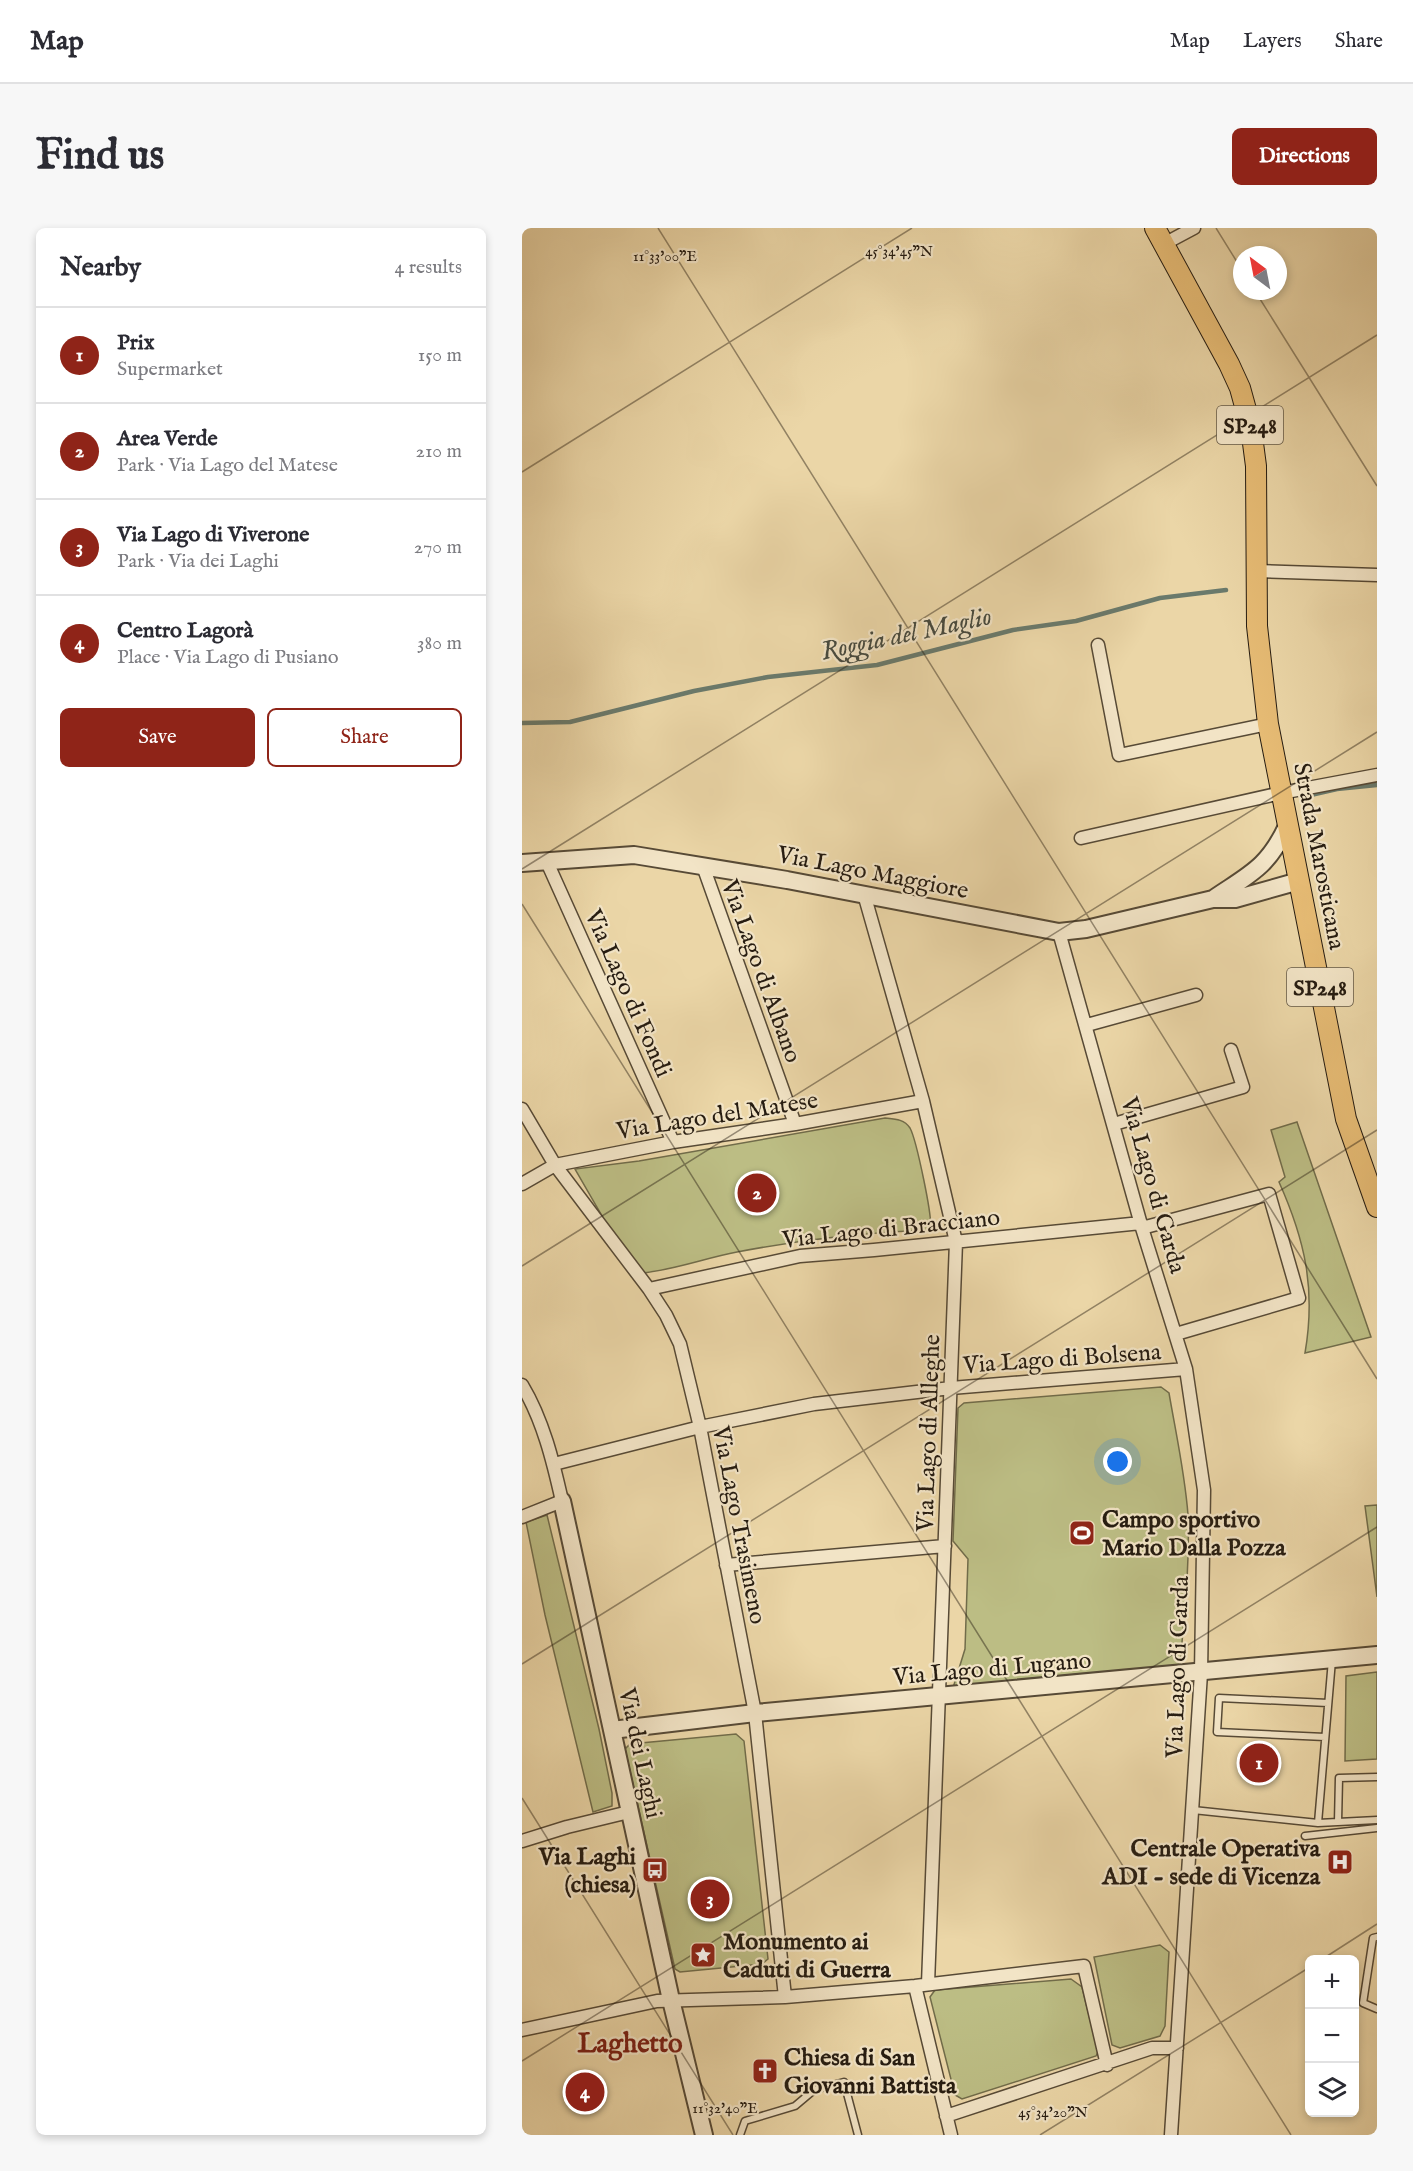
<!DOCTYPE html>
<html lang="en">
<head>
<meta charset="utf-8">
<style>
	body { margin:0; font-family:"IM FELL English",serif; background:#f7f7f7; color:#2b2b33 }
	.controls { position:absolute; right:18px; bottom:18px; display:grid; overflow:hidden; border-radius:9px; box-shadow:0 3px 9px #0003 }
	.controls button { width:54px; height:54px; display:grid; place-items:center; padding:0; border:0; border-bottom:2px solid #e1e1e2; background:#fff; color:#2b2b33; font:30px sans-serif }
	.compass { position:absolute; left:711px; top:18px; width:54px; height:54px; border-radius:50%; background:#fff; box-shadow:0 3px 9px #0003; rotate:328deg }
	.you { position:absolute; left:596px; top:1234px; width:21px; height:21px; margin:-15px; border:4px solid #fff; border-radius:50%; background:#1a73e8; box-shadow:0 0 0 9px #1a73e833 }
	.badge { display:grid; place-items:center; width:39px; height:39px; border-radius:50%; background:#8f2418; color:#fff; font-size:20px; font-weight:700 }
	.pin { position:absolute; translate:-50% -50%; border:3px solid #fff; box-shadow:0 2px 6px #0006 }
	.list { margin:0; padding:0; list-style:none }
	h2 { display:flex; justify-content:space-between; align-items:center; height:78px; margin:0; padding:0 24px; font-size:26px }
	h2 small { font-size:20px; font-weight:400; color:#7c7c81 }
	.list li { display:grid; grid-template-columns:39px 1fr auto; gap:18px; align-items:center; box-sizing:border-box; height:96px; padding:0 24px; border-top:2px solid #e1e1e2 }
	.list b { display:block; font-size:22px; white-space:nowrap }
	.list p { margin:0; font-size:20px; white-space:nowrap; color:#7c7c81 }
	.list em { font-size:20px; font-style:normal; color:#7c7c81 }
	.actions { display:flex; gap:12px; padding:18px 24px }
	.actions a { flex:1; padding:14px 0; border:2px solid #8f2418; border-radius:9px; text-align:center; font-size:21px; color:#8f2418 }
	.actions .main { background:#8f2418; color:#fff }
	.icon { flex:none; width:33px; height:33px; fill:none; stroke:currentColor; stroke-width:2; stroke-linecap:round; stroke-linejoin:round }
	.map { position:relative; flex:none; width:855px; height:1907px; overflow:hidden; border-radius:9px }
	header { display:flex; align-items:center; gap:36px; box-sizing:border-box; height:84px; padding:0 30px; background:#fff; border-bottom:2px solid #e1e1e2 }
	header strong { font-size:28px }
	nav { display:flex; gap:33px; margin-inline-start:auto; font-size:21px }
	.intro { display:flex; align-items:center; justify-content:space-between; box-sizing:border-box; height:144px; padding:0 36px }
	h1 { margin:0; font-size:42px }
	.button { padding:15px 27px; border-radius:9px; background:#8f2418; color:#fff; font-size:21px; font-weight:700 }
	main { display:flex; gap:36px; padding:0 36px }
	aside { flex:1; background:#fff; border-radius:9px; box-shadow:0 3px 9px #0003 }
	.map>svg:first-child { display:block }
	.green { fill:#bcbd84; stroke:#716c4a; stroke-width:1.5 }
	.lines { fill:none; stroke-linecap:round; stroke-linejoin:round }
	.stream { stroke:#6a7a6c; stroke-width:4.5 }
	.service-casing { stroke:#574a36; stroke-width:9 }
	.minor-casing { stroke:#574a36; stroke-width:15 }
	.tertiary-casing { stroke:#574a36; stroke-width:20 }
	.primary-casing { stroke:#261c11; stroke-width:22 }
	.service { stroke:#f2e4c6; stroke-width:6 }
	.minor { stroke:#f2e4c6; stroke-width:12 }
	.tertiary { stroke:#f2e4c6; stroke-width:16 }
	.primary { stroke:#e6bb74; stroke-width:20 }
	.ticks { fill:none; stroke:#261c11; stroke-width:1.5; stroke-opacity:0.45 }
	.labels { text-anchor:middle; stroke-width:4.5; stroke-linejoin:round; paint-order:stroke }
	.shield { fill:#f2e4c6; stroke:#635847; stroke-width:1.5 }
	.shield-label { font-size:22px; font-weight:bold; fill:#261c11 }
	.street-label { font-size:24px; fill:#261c11; stroke:#f2e4c6 }
	.poi-label { font-size:24px; font-weight:bold; fill:#261c11; stroke:#f2e4c6; text-anchor:start }
	.water-label { font-size:26px; font-style:italic; fill:#484b3f; stroke:#f2e4c6 }
	.quarter-label { font-size:27px; font-weight:bold; fill:#7a1f14; stroke:#f2e4c6 }
	.ticks-label { font-size:15px; text-anchor:middle; fill:#261c11; stroke:#f2e4c6; stroke-width:4.5; stroke-linejoin:round; paint-order:stroke }
</style>
</head>
<body>
<header>
<strong>Map</strong>
<nav><a>Map</a><a>Layers</a><a>Share</a></nav>
</header>
<div class="intro"><h1>Find us</h1><a class="button">Directions</a></div>
<main>
<aside>
<h2>Nearby<small>4 results</small></h2>
<ul class="list">
<li><span class="badge">1</span><div><b>Prix</b><p>Supermarket</p></div><em>150 m</em></li>
<li><span class="badge">2</span><div><b>Area Verde</b><p>Park · Via Lago del Matese</p></div><em>210 m</em></li>
<li><span class="badge">3</span><div><b>Via Lago di Viverone</b><p>Park · Via dei Laghi</p></div><em>270 m</em></li>
<li><span class="badge">4</span><div><b>Centro Lagorà</b><p>Place · Via Lago di Pusiano</p></div><em>380 m</em></li>
</ul>
<div class="actions"><a class="main">Save</a><a>Share</a></div>
</aside>
<div class="map">
<svg width="855" height="1907" viewBox="0 0 855 1907">
	<rect width="100%" height="100%" fill="#ebd6a7"/>
	<filter id="stains"><feTurbulence type="fractalNoise" baseFrequency=".00333" numOctaves="4"/><feColorMatrix values="0 0 0 0 .2 0 0 0 0 .09 0 0 0 0 .02 0 0 0 .5 -.17"/></filter>
	<radialGradient id="worn" r=".72"><stop offset=".6" stop-color="#630" stop-opacity="0"/><stop offset="1" stop-color="#630" stop-opacity=".3"/></radialGradient>
	<!-- green -->
	<path class="green" d="M363 890C373 891 382 891 388 900 394 911 412 993 408 1002 343 1004 278 1012 215 1024 183 1030 152 1042 120 1045L98 1019 53 941 117 933Z
		M775 894 849 1109 783 1125C794 1061 783 1012 757 954L763 949 749 902Z
		M639 1159 647 1165C654 1206 663 1246 666 1287 668 1338 662 1388 658 1438L431 1460 443 1421 446 1331 431 1313 436 1180 442 1175Z
		M855 1277V1369L843 1278Z
		M25 1287 77 1501 90 1565V1578L71 1584 23 1387 4 1294Z
		M855 1444V1531L823 1533 824 1448Z
		M214 1506 222 1513 246 1731 240 1736 158 1744 153 1741 103 1521 108 1516Z
		M638 1717 647 1724 643 1798 638 1808 598 1820 590 1817 572 1729Z
		M549 1751 560 1759 576 1824 574 1828 440 1871 433 1867 408 1769 413 1762Z"/>
	<g class="lines">
		<!-- stream -->
		<path class="stream" d="M0 495 48 494 172 463 246 449 355 437 491 402 554 393 638 370 704 362
			M780 569 815 561 855 557"/>
		<!-- service casing -->
		<g class="service-casing">
			<path id="service" d="M803 1509 695 1504 697 1470 806 1475
				M671 1582 796 1595 855 1592
				M816 1594 817 1550 855 1549
				M796 1595 810 1432
				M783 1608 855 1600
				M855 1709 851 1710 841 1775 855 1781
				M218 1907 223 1893 273 1878 292 1862 322 1854 336 1907"/>
		</g>
		<!-- minor casing -->
		<g class="minor-casing">
			<path id="minor" d="M642 16 672 0
				M735 343 855 347
				M576 417 597 527 746 496
				M559 610 759 565 855 547
				M25 634 151 914
				M181 638 273 896
				M342 666 401 873 434 1014 406 1756
				M537 704 620 1000 664 1141 682 1262 679 1445 649 1907
				M565 797 674 767
				M0 881 33 937 127 1061 144 1087 158 1116 178 1199 233 1485 263 1769
				M592 896 721 859 709 822
				M0 956 33 937 151 914 273 896 401 873
				M620 1000 747 966 777 1070 654 1106
				M127 1061 278 1028 352 1022 619 995
				M0 1157C21 1192 31 1233 40 1273L0 1289
				M32 1236 178 1199 292 1176 429 1160 664 1141
				M204 1337 423 1318
				M0 1613 45 1599 107 1584
				M393 1758 429 1907
				M0 1802 135 1773 263 1769 393 1758 562 1738 585 1837
				M424 1888 630 1820H655"/>
		</g>
		<!-- tertiary casing -->
		<g class="tertiary-casing">
			<path id="tertiary" d="M0 635 112 627 265 652 537 704 564 701 691 671H713L777 653
				M691 671C726 647 746 640 765 598
				M40 1273 149 1772 182 1907
				M90 1502 233 1485 855 1427"/>
		</g>
		<!-- primary casing -->
		<g class="primary-casing">
			<path id="primary" d="M633 0 707 136 718 160 729 200 734 238 735 398 746 496 824 891 855 979"/>
		</g>
		<!-- service -->
		<use href="#service" class="service"/>
		<!-- minor -->
		<use href="#minor" class="minor"/>
		<!-- tertiary -->
		<use href="#tertiary" class="tertiary"/>
		<!-- primary -->
		<use href="#primary" class="primary"/>
	</g>
	<!-- ticks -->
	<path class="ticks" d="M136 0 855 1151M694 0 720 42M733 63 855 258M0 244 390 0M0 641 855 107M0 676 769 1907M0 1038 855 504M0 1436 855 902M0 1570 211 1907M799 1732 855 1696M0 1833 855 1299M518 1907 788 1739"/>
	<!-- icons -->
	<defs>
		<g id="stadium-square" transform="scale(1.35)"><rect x="-9" y="-9" width="18" height="18" rx="4" fill="#8f2418" stroke="#f2e4c6"/><path d="M0-5a6.5 5 0 1 0 0 10a6.5 5 0 1 0 0-10ZM-3.5-1.8h7v3.6h-7Z" fill="#fff"/></g>
		<g id="hospital-square" transform="scale(1.35)"><rect x="-9" y="-9" width="18" height="18" rx="4" fill="#8f2418" stroke="#f2e4c6"/><path d="M-5-5h3v3.5h4V-5h3V5h-3V1.5h-4V5h-3Z" fill="#fff"/></g>
		<g id="bus-square" transform="scale(1.35)"><rect x="-9" y="-9" width="18" height="18" rx="4" fill="#8f2418" stroke="#f2e4c6"/><path d="M-5-6H5V4H4V6H2V4H-2V6H-4V4H-5ZM-3.5-4V0h7V-4ZM-3.5 1.2v1.5H-2V1.2ZM2 1.2v1.5H3.5V1.2Z" fill="#fff"/></g>
		<g id="sight-square" transform="scale(1.35)"><rect x="-9" y="-9" width="18" height="18" rx="4" fill="#8f2418" stroke="#f2e4c6"/><path d="M0-6L1.8-2.2L6-1.7L2.9 1.2L3.7 5.4L0 3.3L-3.7 5.4L-2.9 1.2L-6-1.7L-1.8-2.2Z" fill="#fff"/></g>
		<g id="church-square" transform="scale(1.35)"><rect x="-9" y="-9" width="18" height="18" rx="4" fill="#8f2418" stroke="#f2e4c6"/><path d="M-1.2-6h2.4v3.5h3.3v2.4h-3.3V6h-2.4V-.1h-3.3v-2.4h3.3Z" fill="#fff"/></g>
	</defs>
	<g fill-rule="evenodd">
		<use href="#stadium-square" x="560" y="1305"/>
		<use href="#hospital-square" x="818" y="1634"/>
		<use href="#bus-square" x="133" y="1642"/>
		<use href="#sight-square" x="181" y="1727"/>
		<use href="#church-square" x="243" y="1843"/>
	</g>
	<g class="labels">
		<!-- shield labels -->
		<g class="shield">
			<rect x="695" y="178" width="66" height="38" rx="4.5"/>
			<rect x="765" y="740" width="66" height="38" rx="4.5"/>
		</g>
		<g class="shield-label">
			<text x="728" y="205">SP248</text>
			<text x="798" y="767">SP248</text>
		</g>
		<!-- street labels -->
		<g class="street-label">
			<text transform="translate(798 628) rotate(79)" y="8">Strada Marosticana</text>
			<text transform="translate(351 644) rotate(11)" y="8">Via Lago Maggiore</text>
			<text transform="translate(240 743) rotate(70)" y="8">Via Lago di Albano</text>
			<text transform="translate(107 765) rotate(66)" y="8">Via Lago di Fondi</text>
			<text transform="translate(195 887) rotate(-9)" y="8">Via Lago del Matese</text>
			<text transform="translate(632 957) rotate(74)" y="8">Via Lago di Garda</text>
			<text transform="translate(369 1000) rotate(-6)" y="8">Via Lago di Bracciano</text>
			<text transform="translate(540 1130) rotate(-4)" y="8">Via Lago di Bolsena</text>
			<text transform="translate(406 1205) rotate(-88)" y="8">Via Lago di Alleghe</text>
			<text transform="translate(218 1297) rotate(79)" y="8">Via Lago Trasimeno</text>
			<text transform="translate(655 1439) rotate(-88)" y="8">Via Lago di Garda</text>
			<text transform="translate(470 1440) rotate(-5)" y="8">Via Lago di Lugano</text>
			<text transform="translate(119 1525) rotate(78)" y="8">Via dei Laghi</text>
		</g>
		<!-- poi labels -->
		<g class="poi-label">
			<text x="580" y="1299">Campo sportivo<tspan x="580" dy="28">Mario Dalla Pozza</tspan></text>
			<text x="798" y="1628" text-anchor="end">Centrale Operativa<tspan x="798" dy="28">ADI - sede di Vicenza</tspan></text>
			<text x="114" y="1636" text-anchor="end">Via Laghi<tspan x="114" dy="28">(chiesa)</tspan></text>
			<text x="201" y="1721">Monumento ai<tspan x="201" dy="28">Caduti di Guerra</tspan></text>
			<text x="262" y="1837">Chiesa di San<tspan x="262" dy="28">Giovanni Battista</tspan></text>
		</g>
		<!-- water labels -->
		<g class="water-label">
			<text transform="translate(384 405) rotate(-12)" y="9">Roggia del Maglio</text>
		</g>
		<!-- quarter labels -->
		<g class="quarter-label">
			<text x="108" y="1824">Laghetto</text>
		</g>
	</g>
	<g class="ticks-label">
		<text x="377" y="28">45°34'45"N</text>
		<text x="143" y="33">11°33'00"E</text>
		<text x="203" y="1885">11°32'40"E</text>
		<text x="531" y="1889">45°34'20"N</text>
	</g>
	<rect width="100%" height="100%" filter="url(#stains)"/>
	<rect width="100%" height="100%" fill="url(#worn)"/>
</svg>
<div class="controls">
<button>+</button>
<button>−</button>
<button><svg class="icon" aria-label="layers" viewBox="0 0 24 24"><path d="M12 4l9 5-9 5-9-5zM3 14l9 5 9-5"/></svg></button>
</div>
<svg class="compass" viewBox="-18 -18 36 36"><path d="M0-13l5 13h-10z" fill="#e53935"/><path d="M0 13l5-13h-10z" fill="#7c7c81"/></svg>
<div class="you"></div>
<div class="pin badge" style="left:737px;top:1535px">1</div>
<div class="pin badge" style="left:235px;top:965px">2</div>
<div class="pin badge" style="left:188px;top:1671px">3</div>
<div class="pin badge" style="left:63px;top:1864px">4</div>
</div>
</main>
</body>
</html>
